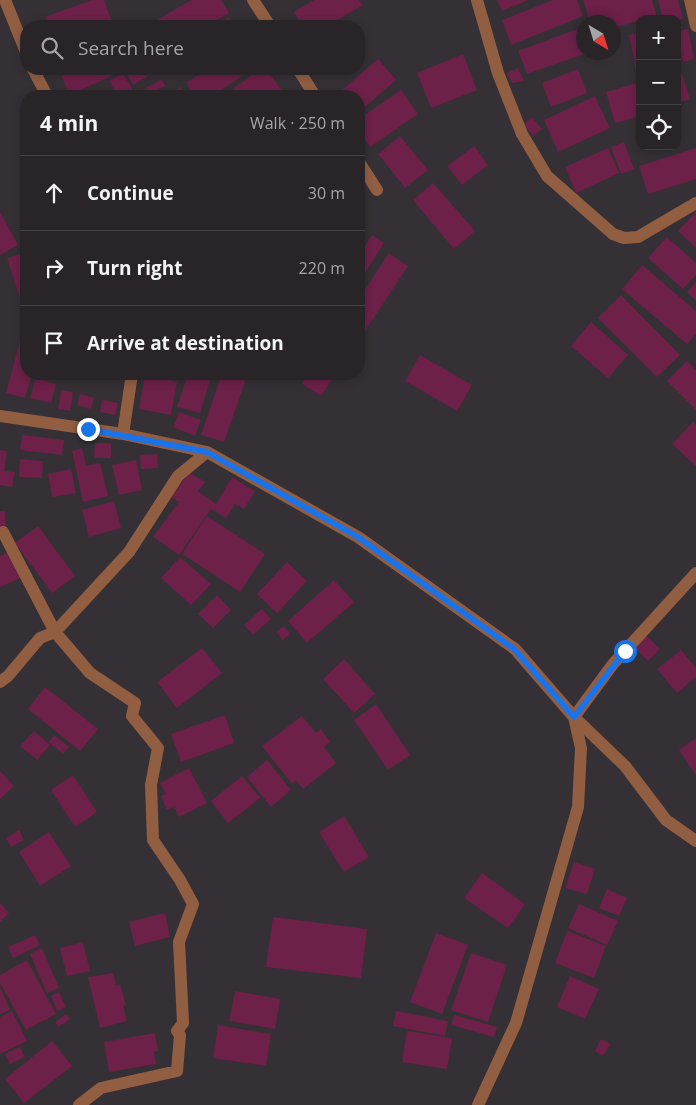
<!DOCTYPE html>
<html lang="en">
<head>
<meta charset="utf-8">
<style>
	body { margin:0; font-family:"Open Sans",sans-serif; background:#343034; color:#f1f3f6 }
	.controls { position:absolute; right:15px; top:15px; display:grid; overflow:hidden; border-radius:10px; box-shadow:0 2px 8px #0003 }
	.controls button { width:45px; height:45px; display:grid; place-items:center; padding:0; border:0; border-bottom:1px solid #444145; background:#282428; color:#f1f3f6; font:25px sans-serif }
	.compass { position:absolute; left:576px; top:15px; width:45px; height:45px; border-radius:50%; background:#282428; box-shadow:0 2px 8px #0003; rotate:142deg }
	.stop { position:absolute; width:15px; height:15px; margin:-11px; border:4px solid #1a73e8; border-radius:50%; background:#fff }
	.stop.end { background:#1a73e8; border-color:#fff; box-shadow:0 1px 5px #0008 }
	.list { margin:0; padding:0; list-style:none }
	h2 { display:flex; justify-content:space-between; align-items:center; height:65px; margin:0; padding:0 20px; font-size:21px }
	h2 small { font-size:16px; font-weight:400; color:#a5a4a8 }
	.list li { display:grid; grid-template-columns:32px 1fr auto; gap:15px; align-items:center; box-sizing:border-box; height:75px; padding:0 20px; border-top:1px solid #444145 }
	.list b { display:block; font-size:19px; white-space:nowrap }
	.list em { font-size:16px; font-style:normal; color:#a5a4a8 }
	.icon { flex:none; width:28px; height:28px; fill:none; stroke:currentColor; stroke-width:2; stroke-linecap:round; stroke-linejoin:round }
	.map { position:relative; flex:none; width:696px; height:1105px; overflow:hidden }
	.search { position:absolute; background:#282428; box-shadow:0 2px 8px #0003; left:20px; top:20px; width:345px; height:55px; display:flex; align-items:center; gap:12px; box-sizing:border-box; padding:0 18px; border-radius:20px; color:#a5a4a8; font-size:19px }
	.panel { position:absolute; background:#282428; box-shadow:0 2px 8px #0003; left:20px; top:90px; width:345px; height:290px; border-radius:20px }
	.map>svg:first-child { display:block }
	.building { fill:#6d2048 }
	.lines { fill:none; stroke-linecap:round; stroke-linejoin:round }
	.minor { stroke:#915e42; stroke-width:12 }
	.route { stroke:#1a73e8; stroke-width:6 }
</style>
</head>
<body>
<div class="map">
<svg width="696" height="1105" viewBox="0 0 696 1105">
	<rect width="100%" height="100%" fill="#353035"/>
	<!-- building -->
	<path class="building" d="M92 0H104L112 23 105 26H49L45 17Z
		M191 0H221L229 13 206 26H147Z
		M314 0H359L363 5 327 26H303L294 12Z
		M497 0H528L502 11Z
		M553 0H577L583 16 511 45 502 20Z
		M583 0H652L656 15 614 28V22H590Z
		M658 0H678L683 19H663Z
		M229 17 235 26H215Z
		M583 27 584 54 527 74 518 51Z
		M688 29 694 59 683 62 677 31Z
		M640 33V71H636L629 35Z
		M463 54 477 90 431 108 417 73Z
		M378 59 396 80 359 112V96H335Z
		M518 68 524 81 512 83 507 73Z
		M58 69H126L70 95Z
		M139 69H155L157 71 133 85 128 75Z
		M207 69H252L212 96H195L186 83Z
		M261 69H266L286 96H222Z
		M578 69 587 93 551 107 542 83Z
		M123 73 135 94 162 79 165 86 146 96H118L109 81Z
		M682 74 690 99 677 103V75Z
		M640 82V116L615 123 606 92Z
		M181 87 186 96H164Z
		M401 90 418 114 370 147 359 130V119Z
		M595 96 610 128 558 152 544 120Z
		M532 117 542 129 533 136 524 124Z
		M400 136 428 170 405 188 378 154Z
		M624 142 634 169 621 174 611 147Z
		M474 146 488 165 462 185 447 166Z
		M608 148 619 173 576 193 565 167Z
		M696 148V179L648 194 639 166Z
		M433 183 475 231 454 249 413 200Z
		M0 212 18 245 0 255Z
		M696 212V248L678 231Z
		M372 235 384 243 359 282V255Z
		M667 237 696 263V275L683 289 648 258Z
		M26 252V302L22 304 7 258Z
		M389 253 408 266 359 340V299Z
		M642 265 696 311V334L687 344 622 289Z
		M696 282V301L687 292Z
		M621 295 680 355 657 377 598 318Z
		M591 322 628 355 608 378 571 346Z
		M22 333 26 334V374H32L25 398 6 393Z
		M420 355 472 385 457 411 405 381Z
		M687 361 696 370V410L667 381Z
		M87 374H124V379H87Z
		M145 374H160L159 378 177 382 171 415 139 409Z
		M188 374H212L200 413 177 407Z
		M222 374 247 376 224 442 201 435Z
		M308 374H336L321 396 302 384Z
		M36 378 56 384 51 403 30 398Z
		M61 390 73 392 70 411 58 409Z
		M80 394 94 398 91 409 77 405Z
		M102 400 118 403 115 415 100 412Z
		M179 412 201 420 195 436 173 427Z
		M693 422 696 425V466L672 444Z
		M22 435 64 440 62 455 20 450Z
		M95 443H111V458H94Z
		M82 448 86 466 100 463 108 496 83 502 72 451Z
		M0 450 7 451 4 471 15 472 12 487 0 485Z
		M157 454 158 468 141 469 140 455Z
		M20 459 43 461 42 478 19 477Z
		M136 460 142 490 119 495 112 465Z
		M71 469 76 493 52 497 48 474Z
		M189 472 205 482 198 491 216 504 232 477 255 491 244 509 235 504 226 518 211 509 179 555 153 537 179 502 171 497Z
		M114 501 121 528 89 537 82 510Z
		M0 511H5L6 539 0 540Z
		M207 516 265 554 240 592 182 554Z
		M38 526 75 576 52 593 15 543Z
		M11 551 22 577 0 587V556Z
		M180 557 211 584 191 605 161 578Z
		M287 562 307 581 277 613 257 594Z
		M334 580 354 602 307 643 288 621Z
		M217 595 231 610 213 628 198 614Z
		M262 609 271 619 253 635 244 625Z
		M284 626 290 634 283 640 276 632Z
		M645 634 660 649 648 661 633 646Z
		M202 648 222 673 177 708 157 682Z
		M681 650 696 668V677L677 693 657 669Z
		M344 659 375 694 354 713 323 679Z
		M45 687 98 729 80 751 28 709Z
		M376 704 410 755 388 770 354 720Z
		M225 715 234 743 181 762 171 734Z
		M302 716 316 733 321 729 330 742 324 747 336 763 303 789 296 780 292 784 262 746Z
		M34 731 50 745 37 760 20 746Z
		M54 735 69 747 63 754 49 742Z
		M696 738V775L679 750Z
		M267 760 291 790 271 807 247 777Z
		M189 768 207 803 179 817 174 807 167 810 161 796 166 794 160 783Z
		M0 771 14 786 0 799Z
		M73 775 97 812 75 827 51 790Z
		M242 776 260 798 228 823 211 801Z
		M344 816 369 857 344 872 319 832Z
		M19 830 24 840 11 847 6 838Z
		M49 832 71 866 40 886 19 852Z
		M574 862 595 869 587 894 565 888Z
		M482 873 525 904 508 928 464 898Z
		M607 889 627 898 619 916 599 908Z
		M0 903 9 913 0 922Z
		M579 904 618 921 607 945 568 928Z
		M165 913 170 937 135 946 129 922Z
		M273 917 367 929 361 978 266 967Z
		M567 931 606 946 594 978 555 963Z
		M436 933 468 945 442 1014 410 1002Z
		M35 935 40 945 13 958 8 947Z
		M83 942 90 971 67 976 60 948Z
		M42 948 59 988 47 993 30 954Z
		M471 953 507 965 488 1022 451 1010Z
		M27 960 56 1014 26 1030 0 983V975Z
		M113 973 116 985 120 984 126 1005 123 1006 127 1021 100 1028 88 977Z
		M570 976 599 989 585 1019 557 1007Z
		M0 987 10 1010 0 1014Z
		M235 991 280 999 275 1029 229 1021Z
		M59 992 66 1007 57 1011 51 996Z
		M12 1011 27 1041 0 1054V1017Z
		M396 1011 448 1021 445 1036 393 1026Z
		M66 1014 70 1019 59 1027 55 1022Z
		M454 1015 497 1027 494 1037 451 1025Z
		M218 1025 271 1034 266 1066 213 1058Z
		M407 1031 452 1038 447 1069 402 1062Z
		M155 1033 158 1051 154 1052 156 1064 109 1072 104 1042Z
		M601 1039 610 1044 603 1056 595 1051Z
		M52 1041 72 1066 24 1103 5 1079Z
		M20 1047 25 1057 10 1064 5 1054Z"/>
	<g class="lines">
		<!-- minor -->
		<path class="minor" d="M5 0 26 52
			M253 0 270 26
			M477 0 498 73 522 134 547 176 613 234 624 238 638 237 696 203
			M690 0 696 26
			M33 69 47 96
			M298 69 315 96
			M359 162 377 190
			M0 416 123 434 207 452 358 537 515 649 574 717 581 748 578 807 516 1023 478 1105
			M123 434 132 374
			M3 532 55 632 90 673 135 703 132 716 158 748 151 785 153 840 180 880 193 904 179 942 183 1023 177 1031 180 1035 177 1071 101 1088 79 1105
			M696 573 613 664 574 717 625 766 666 820 696 841
			M0 682 8 676 40 638 55 632 129 552 178 476 207 452"/>
	</g>
	<g class="lines">
		<!-- route -->
		<path class="route" d="M88 429 207 452 358 537 514 649 574 717 625 651"/>
	</g>
</svg>
<div class="controls">
<button>+</button>
<button>−</button>
<button><svg class="icon" aria-label="locate" viewBox="0 0 24 24"><circle cx="12" cy="12" r="6"/><path d="M12 2v4M12 18v4M2 12h4M18 12h4"/></svg></button>
</div>
<svg class="compass" viewBox="-18 -18 36 36"><path d="M0-13l5 13h-10z" fill="#e53935"/><path d="M0 13l5-13h-10z" fill="#a5a4a8"/></svg>
<div class="stop" style="left:625px;top:651px"></div>
<div class="stop end" style="left:88px;top:429px"></div>
<div class="search"><svg class="icon" aria-label="search" viewBox="0 0 24 24"><circle cx="10" cy="10" r="6"/><path d="M15 15l6 6"/></svg>Search here</div>
<section class="panel">
<h2>4 min<small>Walk · 250 m</small></h2>
<ul class="list">
<li><svg class="icon" aria-label="ahead" viewBox="0 0 24 24"><path d="M12 20V5M6 11l6-6 6 6"/></svg><div><b>Continue</b></div><em>30 m</em></li>
<li><svg class="icon" aria-label="right" viewBox="0 0 24 24"><path d="M7 20v-9h11M14 6l5 5-5 5"/></svg><div><b>Turn right</b></div><em>220 m</em></li>
<li><svg class="icon" aria-label="arrive" viewBox="0 0 24 24"><path d="M6 21V4h12l-3 4 3 4H6"/></svg><div><b>Arrive at destination</b></div></li>
</ul>
</section>
</div>
</body>
</html>
